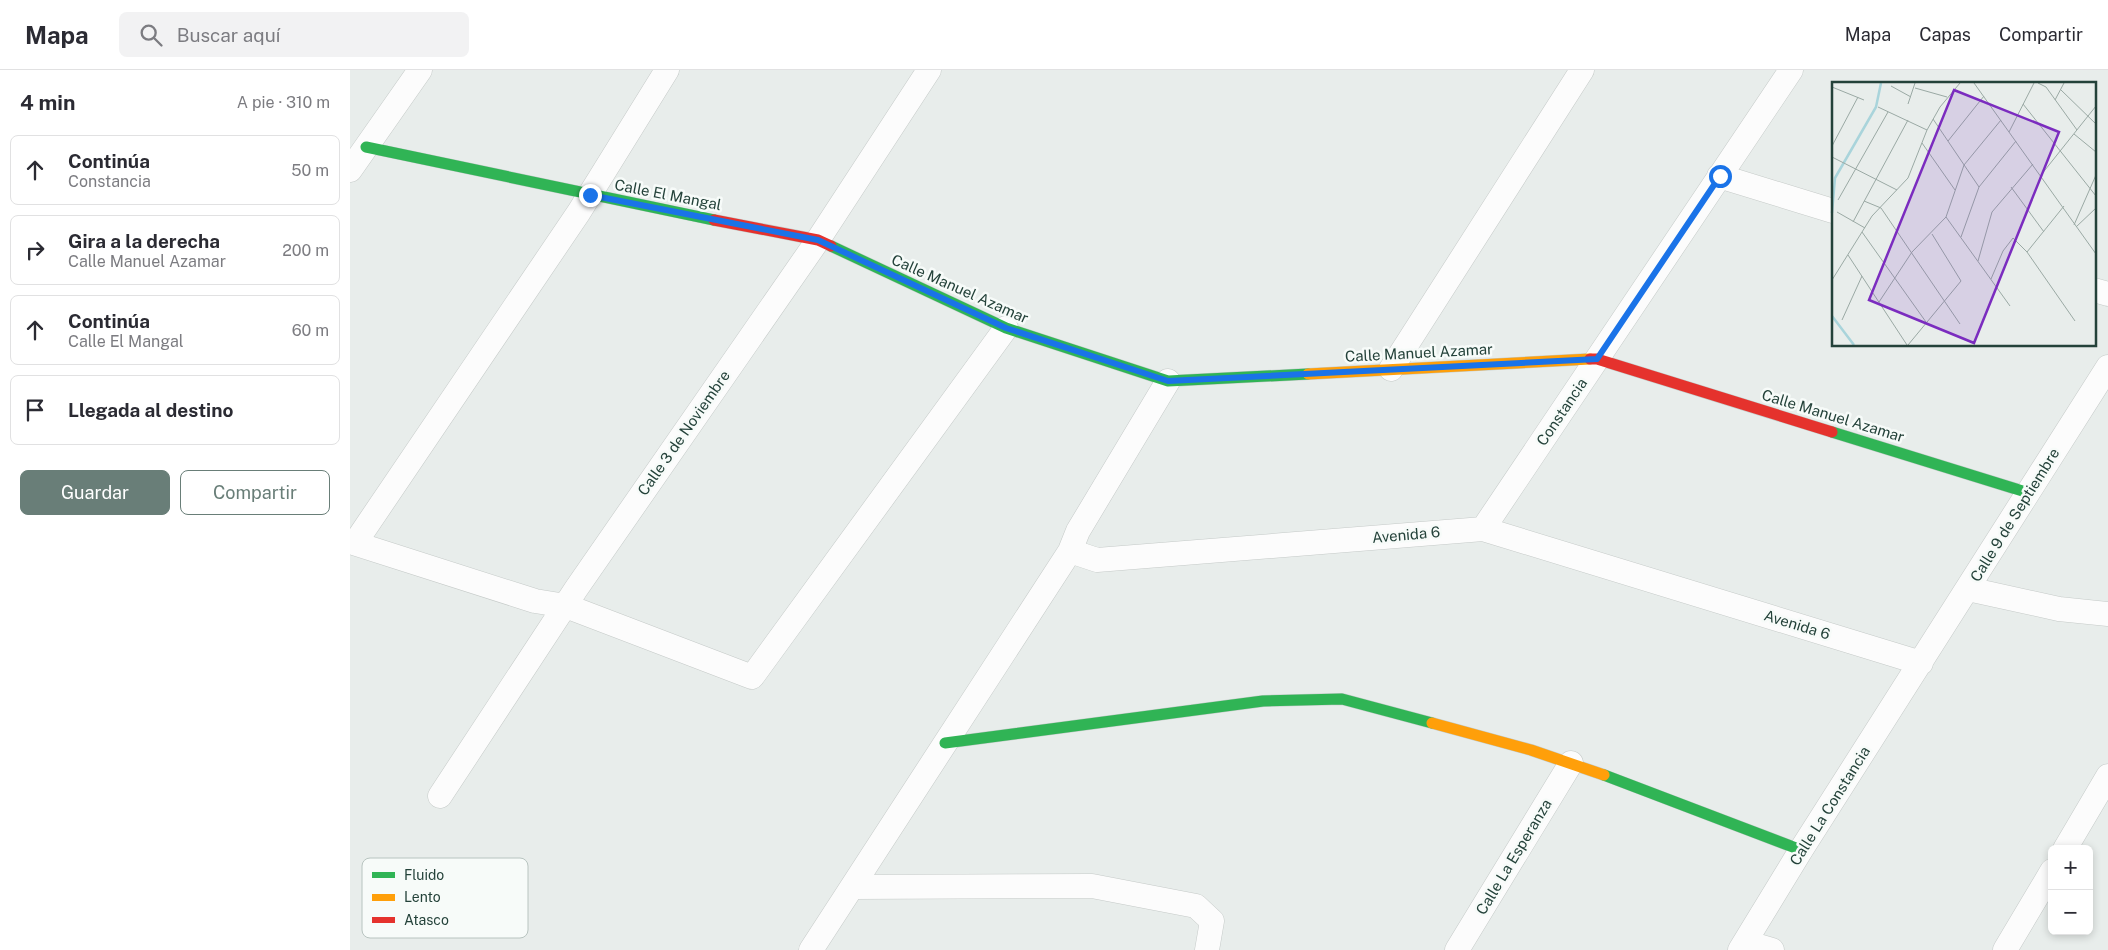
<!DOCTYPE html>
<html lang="es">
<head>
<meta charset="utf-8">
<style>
	body { margin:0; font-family:"Public Sans",sans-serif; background:#f2f2f3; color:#2b2b33 }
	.controls { position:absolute; right:15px; bottom:15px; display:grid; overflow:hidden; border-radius:8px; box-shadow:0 2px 8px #0003 }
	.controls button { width:45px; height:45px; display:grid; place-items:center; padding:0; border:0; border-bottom:1px solid #e1e1e2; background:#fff; color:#2b2b33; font:25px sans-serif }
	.stop { position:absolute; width:15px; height:15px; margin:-11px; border:4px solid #1a73e8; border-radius:50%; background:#fff }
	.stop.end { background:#1a73e8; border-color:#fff; box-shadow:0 1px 5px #0008 }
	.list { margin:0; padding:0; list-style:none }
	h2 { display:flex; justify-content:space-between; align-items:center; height:65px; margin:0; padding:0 20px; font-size:21px }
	h2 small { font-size:16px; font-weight:400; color:#7c7c81 }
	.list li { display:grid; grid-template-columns:32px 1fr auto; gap:15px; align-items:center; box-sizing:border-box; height:70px; margin:0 10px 10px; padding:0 10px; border:1px solid #e1e1e2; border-radius:8px }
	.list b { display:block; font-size:19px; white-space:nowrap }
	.list p { margin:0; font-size:16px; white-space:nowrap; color:#7c7c81 }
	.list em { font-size:16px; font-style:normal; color:#7c7c81 }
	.actions { display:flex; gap:10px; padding:15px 20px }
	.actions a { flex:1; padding:11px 0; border:1px solid #697e78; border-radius:8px; text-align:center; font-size:18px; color:#697e78 }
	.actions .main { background:#697e78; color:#fff }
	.icon { flex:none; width:28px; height:28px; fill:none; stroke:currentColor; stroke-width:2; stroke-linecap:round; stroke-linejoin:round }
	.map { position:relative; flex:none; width:1758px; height:880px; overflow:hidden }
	header { display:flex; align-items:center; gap:30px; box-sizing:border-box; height:70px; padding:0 25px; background:#fff; border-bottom:1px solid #e1e1e2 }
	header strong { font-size:24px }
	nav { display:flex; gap:28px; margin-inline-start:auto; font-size:18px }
	.search { width:350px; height:45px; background:#f2f2f3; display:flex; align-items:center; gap:12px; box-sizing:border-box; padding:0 18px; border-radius:8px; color:#7c7c81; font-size:19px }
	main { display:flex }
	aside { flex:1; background:#fff }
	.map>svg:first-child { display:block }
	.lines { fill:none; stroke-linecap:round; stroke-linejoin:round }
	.street-casing { stroke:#c5cac8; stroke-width:25 }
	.fast-casing { stroke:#c3cbc8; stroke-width:12 }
	.slow-casing { stroke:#c3cbc8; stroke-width:12 }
	.jam-casing { stroke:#c3cbc8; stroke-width:12 }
	.street { stroke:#fcfcfc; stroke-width:24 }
	.fast { stroke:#30b455; stroke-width:11 }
	.slow { stroke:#ff9f0a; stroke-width:11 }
	.jam { stroke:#e5322d; stroke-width:11 }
	.route { stroke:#1a73e8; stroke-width:6 }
	.labels { text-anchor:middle; stroke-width:5; stroke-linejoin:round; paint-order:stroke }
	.street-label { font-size:15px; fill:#24423a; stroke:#f7fbf9 }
	.inset-river { fill:none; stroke:#a9d4db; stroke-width:2.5 }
	.inset-road { fill:none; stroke:#9aa9a4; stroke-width:1 }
	.view { fill:#7b2cbf; fill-opacity:0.15; stroke:#7b2cbf; stroke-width:2.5 }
	.inset-edge { fill:none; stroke:#24423a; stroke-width:2.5 }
	.key { fill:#f7fbf9; stroke:#b8c4c0; stroke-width:1 }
	.key-label { font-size:14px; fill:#24423a }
</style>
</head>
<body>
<header>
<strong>Mapa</strong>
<div class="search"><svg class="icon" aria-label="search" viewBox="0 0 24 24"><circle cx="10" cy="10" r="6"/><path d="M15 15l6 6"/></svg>Buscar aquí</div>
<nav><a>Mapa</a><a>Capas</a><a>Compartir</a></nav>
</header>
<main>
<aside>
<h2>4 min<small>A pie · 310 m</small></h2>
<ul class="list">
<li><svg class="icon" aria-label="ahead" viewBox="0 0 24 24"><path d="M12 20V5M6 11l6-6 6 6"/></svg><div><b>Continúa</b><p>Constancia</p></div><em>50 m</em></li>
<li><svg class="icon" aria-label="right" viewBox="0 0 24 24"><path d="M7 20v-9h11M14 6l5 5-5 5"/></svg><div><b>Gira a la derecha</b><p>Calle Manuel Azamar</p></div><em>200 m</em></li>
<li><svg class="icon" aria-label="ahead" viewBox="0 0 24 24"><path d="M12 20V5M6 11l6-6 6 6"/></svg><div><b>Continúa</b><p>Calle El Mangal</p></div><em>60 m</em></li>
<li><svg class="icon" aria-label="arrive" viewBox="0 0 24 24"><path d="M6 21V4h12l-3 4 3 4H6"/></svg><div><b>Llegada al destino</b></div></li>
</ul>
<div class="actions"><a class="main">Guardar</a><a>Compartir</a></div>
</aside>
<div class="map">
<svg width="1758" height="880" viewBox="0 0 1758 880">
	<rect width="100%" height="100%" fill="#e8edeb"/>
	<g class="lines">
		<!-- street casing -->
		<g class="street-casing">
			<path id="street" d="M0 100 70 0
				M1369 106 1483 141
				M1744 220 1758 224
				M1041 299 1232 0
				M1133 459 1441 0
				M0 472 185 531 216 536 402 607 656 258
				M5 473 229 142 317 0
				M720 481 747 490 1133 459 1571 593
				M1618 519 1709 539 1758 544
				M90 726 226 519 468 170 579 0
				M1715 779 1758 706
				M502 817 742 816 846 836 862 851 857 880
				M1395 872 1422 880
				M461 880 720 481 728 461 818 311
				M1107 880 1221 693
				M1390 880 1451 780 1758 297
				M1655 880 1702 801"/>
		</g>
		<!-- fast casing -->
		<g class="fast-casing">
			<path id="fast" d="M16 77 364 150
				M481 176 656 258 818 311 958 304
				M1482 362 1679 423
				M595 673 913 631 992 629 1082 653
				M1254 705 1451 780"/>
		</g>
		<!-- slow casing -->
		<g class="slow-casing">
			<path id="slow" d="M958 304 1240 289
				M1082 653 1181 680 1254 705"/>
		</g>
		<!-- jam casing -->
		<g class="jam-casing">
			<path id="jam" d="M364 150 468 170 481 176
				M1240 289H1247L1482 362"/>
		</g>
		<!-- street -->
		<use href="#street" class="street"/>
		<!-- fast -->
		<use href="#fast" class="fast"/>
		<!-- slow -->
		<use href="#slow" class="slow"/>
		<!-- jam -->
		<use href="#jam" class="jam"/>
	</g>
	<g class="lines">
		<!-- route -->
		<path class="route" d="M240 125 468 170 656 258 818 311 1247 289 1370 106"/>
	</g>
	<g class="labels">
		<!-- street labels -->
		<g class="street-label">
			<text transform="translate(318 125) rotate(11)" y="5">Calle El Mangal</text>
			<text transform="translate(610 219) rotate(24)" y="5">Calle Manuel Azamar</text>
			<text transform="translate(1069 283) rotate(-3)" y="5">Calle Manuel Azamar</text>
			<text transform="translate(1212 342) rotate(-56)" y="5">Constancia</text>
			<text transform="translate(1483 346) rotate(17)" y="5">Calle Manuel Azamar</text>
			<text transform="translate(334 363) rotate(-55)" y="5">Calle 3 de Noviembre</text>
			<text transform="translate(1665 445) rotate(-58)" y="5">Calle 9 de Septiembre</text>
			<text transform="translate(1056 465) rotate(-5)" y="5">Avenida 6</text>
			<text transform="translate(1447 555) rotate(17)" y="5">Avenida 6</text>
			<text transform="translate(1480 736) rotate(-58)" y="5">Calle La Constancia</text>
			<text transform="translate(1164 787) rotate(-59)" y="5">Calle La Esperanza</text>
		</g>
	</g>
	<!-- overview -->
	<g transform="translate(1482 12)">
		<rect width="264" height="264" fill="#e8edeb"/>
		<path class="inset-river" d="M0 131 3 96 44 25 49 1M0 234 22 263"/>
		<path class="inset-road" d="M142 1 264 172M206 1 214 5 245 48M59 4 79 15M0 5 32 18M83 6 115 15M229 8 264 42M223 18 232 1M76 22 83 1M191 22 264 114M46 25 95 48M101 37 147 105M177 50 202 1M242 52 264 70M116 59 152 14M90 61 123 108M0 64 26 15M0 75 65 108M209 93 264 24M179 105 212 150M6 118 56 30M32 119 49 126 128 242M5 130 33 146M114 135 178 224M21 140 76 38M242 143 264 93M244 145 264 126M30 150 94 240M129 155 147 105 184 59M195 170 232 124M16 173 75 263M146 179 160 130 201 82M159 197 171 169 181 156 195 170 243 239M0 198 40 134 76 96 95 48 108 25 128 1M47 220 80 170 114 135 132 83 169 38M10 238 30 194M76 263 129 199 100 152"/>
		<path class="view" d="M122 8 227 50 142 261 37 218Z"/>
		<rect width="264" height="264" class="inset-edge"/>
	</g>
	<!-- legend -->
	<rect x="12" y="788" width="166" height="80" rx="8" class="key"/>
	<rect x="22" y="802" width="23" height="6" fill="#30b455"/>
	<rect x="22" y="824" width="23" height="7" fill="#ff9f0a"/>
	<rect x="22" y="847" width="23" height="6" fill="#e5322d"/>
	<g class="key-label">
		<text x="54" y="810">Fluido</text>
		<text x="54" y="832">Lento</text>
		<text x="54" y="855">Atasco</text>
	</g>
</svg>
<div class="controls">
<button>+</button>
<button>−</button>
</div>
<div class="stop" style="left:1370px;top:106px"></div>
<div class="stop end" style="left:240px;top:125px"></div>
</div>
</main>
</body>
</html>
